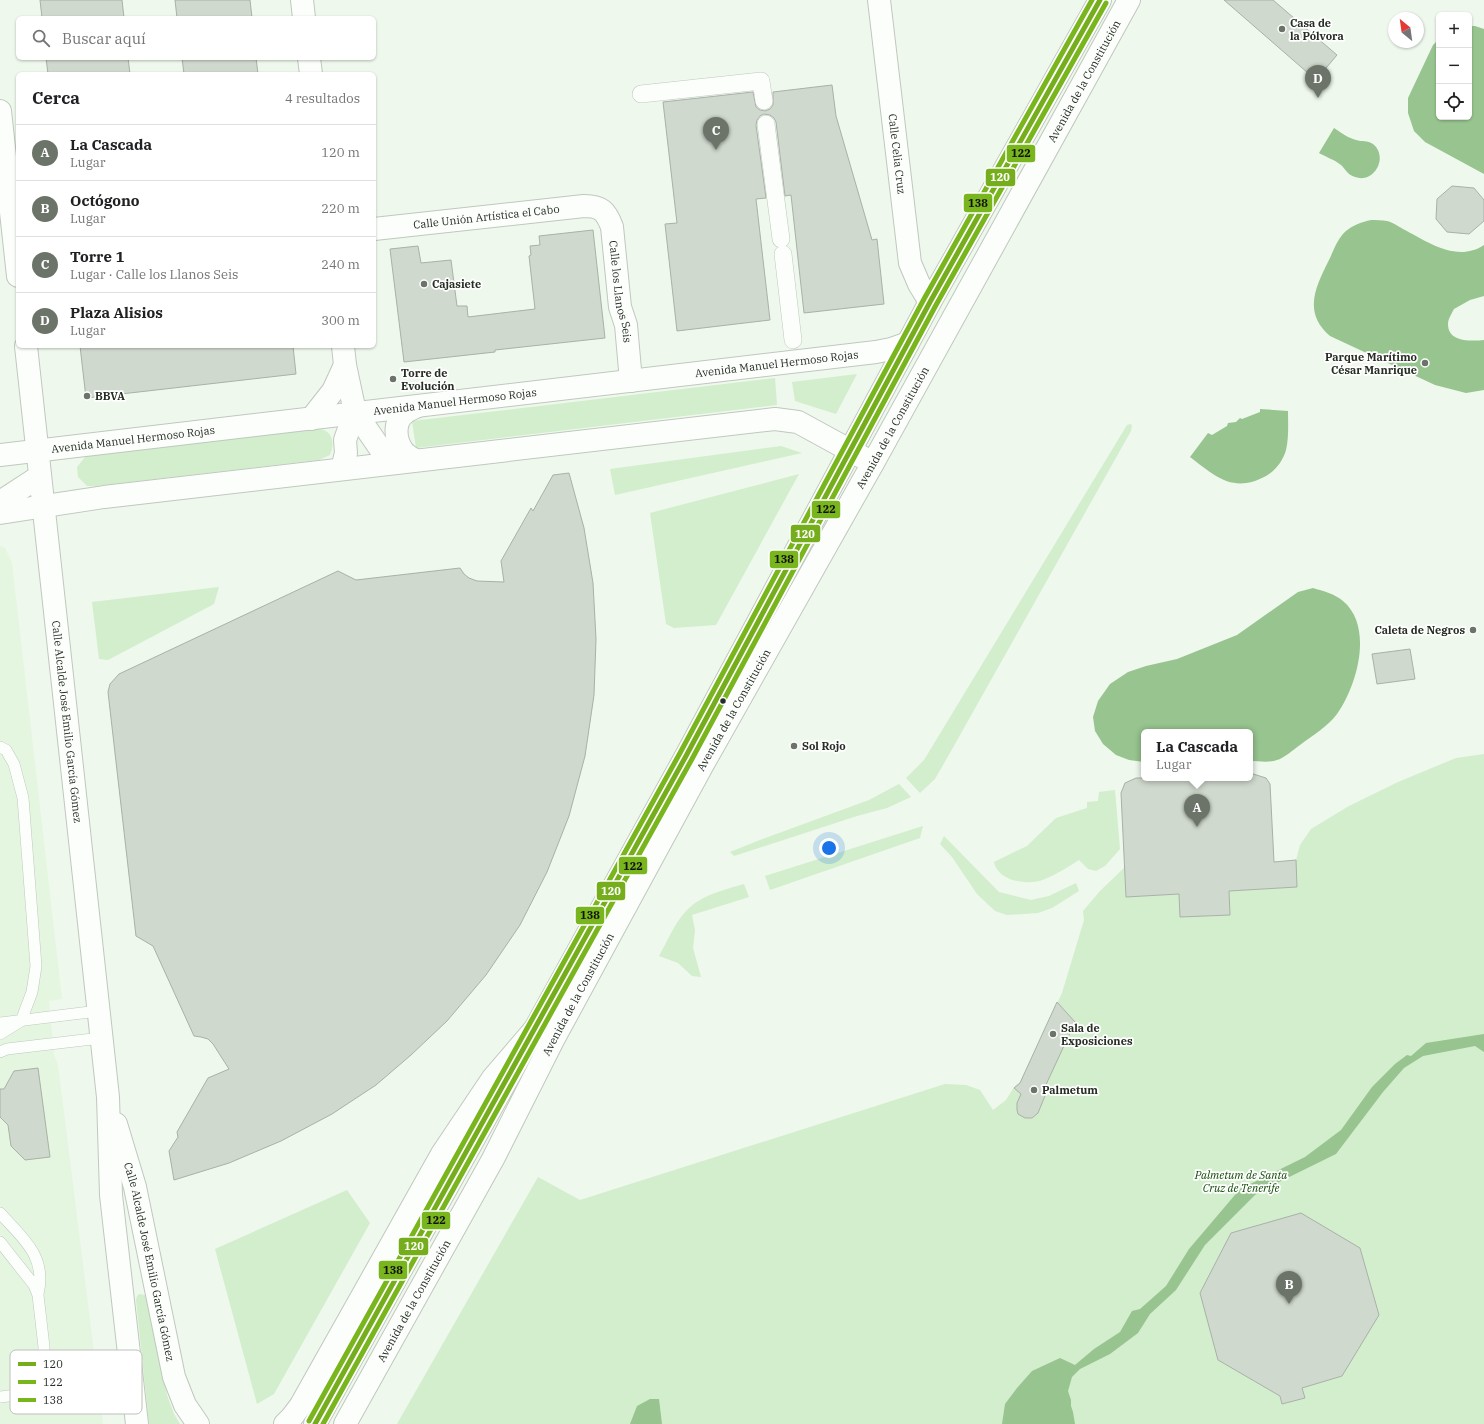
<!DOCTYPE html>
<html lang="es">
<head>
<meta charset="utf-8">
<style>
	body { margin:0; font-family:"IBM Plex Serif",serif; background:#f6f6f6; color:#202124 }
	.controls { position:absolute; right:12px; top:12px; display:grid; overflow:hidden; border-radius:6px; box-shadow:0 1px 3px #0004 }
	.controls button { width:36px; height:36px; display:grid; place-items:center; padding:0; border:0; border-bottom:1px solid #e0e0e0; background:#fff; color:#202124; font:20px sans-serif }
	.compass { position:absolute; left:1388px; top:12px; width:36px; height:36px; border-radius:50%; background:#fff; box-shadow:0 1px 3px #0004; rotate:331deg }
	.you { position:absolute; left:829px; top:848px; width:14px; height:14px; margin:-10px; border:3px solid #fff; border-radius:50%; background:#1a73e8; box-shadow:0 0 0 6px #1a73e833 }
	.badge { display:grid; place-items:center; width:26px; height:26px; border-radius:50%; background:#6c746a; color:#fff; font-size:13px; font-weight:700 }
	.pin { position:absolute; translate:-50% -33px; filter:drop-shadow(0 1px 2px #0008) }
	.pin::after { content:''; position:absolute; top:21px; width:14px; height:12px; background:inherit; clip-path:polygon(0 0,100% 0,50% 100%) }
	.popup { position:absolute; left:1141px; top:729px; width:112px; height:52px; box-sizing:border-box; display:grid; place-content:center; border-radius:6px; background:#fff; filter:drop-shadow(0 1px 3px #0005); font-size:13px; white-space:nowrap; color:#757577 }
	.popup b { font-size:15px; color:#202124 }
	.popup::after { content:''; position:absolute; left:50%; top:100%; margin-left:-8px; border:8px solid transparent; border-top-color:#fff }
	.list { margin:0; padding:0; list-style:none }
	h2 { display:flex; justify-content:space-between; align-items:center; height:52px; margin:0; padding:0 16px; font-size:17px }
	h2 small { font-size:13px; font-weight:400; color:#757577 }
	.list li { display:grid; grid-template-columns:26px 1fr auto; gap:12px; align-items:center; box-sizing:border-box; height:56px; padding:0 16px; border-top:1px solid #e0e0e0 }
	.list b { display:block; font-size:15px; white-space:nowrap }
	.list p { margin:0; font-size:13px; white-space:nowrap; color:#757577 }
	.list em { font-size:13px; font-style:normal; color:#757577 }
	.icon { flex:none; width:22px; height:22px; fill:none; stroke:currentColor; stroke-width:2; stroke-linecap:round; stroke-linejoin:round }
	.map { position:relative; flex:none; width:1484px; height:1424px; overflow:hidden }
	.search { position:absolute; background:#fff; box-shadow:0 1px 3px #0004; left:16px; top:16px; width:360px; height:44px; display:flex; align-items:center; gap:10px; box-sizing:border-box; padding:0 14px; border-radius:6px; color:#757577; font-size:15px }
	.panel { position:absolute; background:#fff; box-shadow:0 1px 3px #0004; left:16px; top:72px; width:360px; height:276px; border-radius:6px }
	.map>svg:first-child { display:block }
	.built { fill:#e4f6e0 }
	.green { fill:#d2eecd }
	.water { fill:#97c48f }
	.building { fill:#d0d9ce; stroke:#a9b1a8 }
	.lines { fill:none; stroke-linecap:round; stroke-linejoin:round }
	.service-casing { stroke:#c0c8be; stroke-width:12 }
	.pedestrian-casing { stroke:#c0c8be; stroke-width:18 }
	.minor-casing { stroke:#c0c8be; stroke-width:24 }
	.tertiary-casing { stroke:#c0c8be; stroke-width:24 }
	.secondary-casing { stroke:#c0c8be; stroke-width:24 }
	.primary-casing { stroke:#c0c8be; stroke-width:24 }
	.trunk-casing { stroke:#c0c8be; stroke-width:24 }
	.service { stroke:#fcfefc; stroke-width:11 }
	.pedestrian { stroke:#fcfefc; stroke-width:17 }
	.minor { stroke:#fcfefc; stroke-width:22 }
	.tertiary { stroke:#fcfefc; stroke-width:22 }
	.secondary { stroke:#fcfefc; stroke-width:22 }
	.primary { stroke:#fcfefc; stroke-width:22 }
	.trunk { stroke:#fcfefc; stroke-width:22 }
	.bus-1-casing { stroke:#fff; stroke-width:8 }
	.bus-2-casing { stroke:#fff; stroke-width:8 }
	.bus-3-casing { stroke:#fff; stroke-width:8 }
	.bus-1 { stroke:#75ad1c; stroke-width:5 }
	.bus-2 { stroke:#79b51d; stroke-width:5 }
	.bus-3 { stroke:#79b51d; stroke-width:5 }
	.poi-dot { fill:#6c746a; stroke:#fff; stroke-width:1.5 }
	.bus-dot { fill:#262d24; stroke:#fff; stroke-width:1.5 }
	.labels { text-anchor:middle; stroke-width:3.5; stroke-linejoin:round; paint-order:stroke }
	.poi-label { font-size:11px; font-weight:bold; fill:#262d24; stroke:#fff; text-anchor:start }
	.street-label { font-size:11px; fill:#262d24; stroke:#fff }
	.park-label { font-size:11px; font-style:italic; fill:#0d4b00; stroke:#fff }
	.key { fill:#fff; stroke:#bec0bd; stroke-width:1 }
	.key-label { font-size:11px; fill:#262d24 }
	.line-badge { stroke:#fff; stroke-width:1.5 }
	.badge-label { font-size:11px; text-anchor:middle; font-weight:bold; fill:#fff }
	.pale-badge-label { font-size:11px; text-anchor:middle; font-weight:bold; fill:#111 }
</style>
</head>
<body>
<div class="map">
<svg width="1484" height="1424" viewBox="0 0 1484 1424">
	<rect width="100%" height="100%" fill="#eef8ec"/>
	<!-- built -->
	<path class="built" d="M0 546 5 548 12 563 62 999 49 1001 54 1055 58 1065 103 1424H0Z"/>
	<!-- green -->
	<path class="green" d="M857 374 836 414 795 401 792 382Z
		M775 378 777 405 416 448 412 421Z
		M1131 424 1132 426 1131 431 951 751 935 779 920 793 906 778 924 760 1127 425Z
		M307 429C311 429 316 428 320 429 333 431 335 444 330 455L319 460 96 486H87L78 477 77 467 86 456Z
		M781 446 802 453 615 495 610 469Z
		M799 474 716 625 674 628 666 624 650 513Z
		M219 587 214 604 108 660 99 659 92 602Z
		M1484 754V1424H397L538 1177 580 1200 945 1084 966 1085 980 1090 993 1110 1006 1100 1014 1087 1020 1082 1062 993 1084 920 1083 911 1100 891 1125 867 1126 897 1179 894 1180 917 1230 915 1229 891 1297 887 1296 860 1300 845 1311 829 1349 806 1398 782 1456 758Z
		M899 784 911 797 887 808 857 816 734 856 730 852 760 840 869 800Z
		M1115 790 1120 849 1105 866 1096 871 1088 869 1079 860C1068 867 1057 874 1045 879 1029 886 998 882 994 862L1027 846 1056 818 1087 808V802L1098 801 1099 792Z
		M923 826 920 838 770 890 765 876Z
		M944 836 999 892 1031 900 1049 896 1076 883 1079 891 1052 908 1038 913 1007 915 995 911 977 894 952 857 940 844Z
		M744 884 749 897 692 915 695 930 693 948 701 977 692 976 678 963 659 956C667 942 674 924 686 911 701 895 724 890 744 884Z
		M347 1190 370 1223 274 1394 257 1404 215 1249Z
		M139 1294 145 1295 147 1297 167 1395 174 1414 180 1424H149L136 1300 137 1296Z"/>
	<!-- water -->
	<path class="water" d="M1469 26H1475L1484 29V174L1425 142 1414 131 1408 113V98L1433 45 1439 39V117H1469Z
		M1334 128C1340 132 1348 138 1356 140 1362 142 1367 140 1373 144 1389 157 1374 184 1355 177 1348 175 1346 170 1341 165 1335 160 1326 157 1319 153Z
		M1371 220C1376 220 1382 220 1387 221 1392 222 1398 226 1403 229 1428 242 1457 263 1484 245V296L1470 300 1454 309C1452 313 1448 319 1448 324 1448 343 1472 341 1484 340V390L1466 393 1435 385 1330 336C1302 312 1316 286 1330 258 1334 249 1338 238 1346 231 1353 225 1362 222 1371 220Z
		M1260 409 1288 411C1288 423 1289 438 1286 450 1283 461 1275 471 1266 476 1233 494 1215 476 1190 457L1208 433 1212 435 1227 426 1228 423 1236 422 1240 418 1242 419 1260 412Z
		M1313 588C1323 591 1335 594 1343 601 1374 627 1357 686 1337 714 1328 726 1312 736 1300 745 1294 749 1283 759 1277 760 1269 763 1258 761 1250 761V732H1144V762L1129 760 1116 755 1103 744 1095 731 1093 717 1098 701 1110 684 1128 672 1146 666 1177 659 1237 635 1298 592Z
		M1484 1034V1052L1475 1046 1423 1056 1404 1068 1383 1092 1336 1154 1275 1184 1255 1195 1205 1245 1176 1290 1150 1314 1138 1333 1110 1354 1080 1369 1072 1377 1068 1391 1071 1400V1406L1073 1412 1075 1424H1002L1005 1404 1017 1388 1032 1371 1060 1358 1075 1365 1094 1349 1120 1332 1132 1311 1140 1309 1166 1286 1189 1249 1240 1189 1305 1157 1341 1130 1372 1087 1395 1064 1407 1055 1411 1056 1426 1043Z
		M650 1399H659L662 1424H630L637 1406Z"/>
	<!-- building -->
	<path class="building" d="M40 0H122L124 18H42Z
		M175 0H250L252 18H177Z
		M1224 0H1273L1337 55 1316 80Z
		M46 58H128L130 74H48Z
		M182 58H256L258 74H184Z
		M832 85 836 116 872 240 877 239 884 304 804 313 791 195 785 196 776 122 774 118 770 115 764 114 760 116 757 120 756 125 766 198 756 199 770 320 677 331 665 224 677 223 663 102 753 92 756 107 760 110 765 111 770 109 773 105V92Z
		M1452 186 1474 188 1484 200V221L1469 234 1447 232 1436 219 1437 199Z
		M593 230 605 338 495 350V352L404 362 390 249 418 246 421 263 451 260 457 306H467L468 317 535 309 529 256 531 255 530 246 540 245 539 236Z
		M80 346H293L296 374 86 398Z
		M569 473 584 528 593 583 596 639 594 695 585 756 569 816 547 872 520 925 486 975 447 1021 411 1055 376 1085 332 1114 281 1141 229 1163 174 1180 169 1151 178 1137 177 1132 208 1078 229 1069 213 1044 208 1039 201 1037 194 1036 153 946 136 936 108 692 110 684 119 674 338 571 356 580 460 568 464 574 469 578 477 581 504 582 501 561 531 508 533 511 553 475Z
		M1410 649 1415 679 1377 684 1372 654Z
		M1250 773 1266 778 1270 784 1274 862 1296 860 1297 887 1229 891 1230 915 1180 917 1179 894 1126 897 1121 793 1125 783 1136 778H1250Z
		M1057 1002 1075 1022 1044 1089 1047 1091 1038 1113 1032 1118H1025L1018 1114 1017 1110V1103L1021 1094 1014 1088 1020 1083Z
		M38 1068 50 1157 25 1160 11 1146 8 1125 0 1117V1089H4L14 1071Z
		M1301 1213 1360 1248 1379 1315 1342 1376 1302 1388 1305 1398 1282 1404 1280 1396 1218 1360 1200 1293 1231 1233Z"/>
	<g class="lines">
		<!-- service casing -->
		<g class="service-casing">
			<path id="service" d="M0 747 6 750 14 764 23 798 36 966 32 992 21 1021 0 1034
				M0 1023 98 1011
				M0 1052 7 1049 101 1038
				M0 1213C23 1239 47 1256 38 1294
				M0 1242 34 1285 38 1295 44 1347 43 1363 28 1387 16 1395 0 1397"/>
		</g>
		<!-- pedestrian casing -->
		<g class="pedestrian-casing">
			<path id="pedestrian" d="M641 94 761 81 764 101
				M766 124 781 239
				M783 254 793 340"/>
		</g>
		<!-- minor casing -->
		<g class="minor-casing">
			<g id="minor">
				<path d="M302 0 304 18"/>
				<path id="s1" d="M879 0 910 263 919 284 930 302"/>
				<path d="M309 58 311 74"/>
				<path id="s2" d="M374 229 584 206C601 206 606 211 612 227L620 307 626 325 631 381"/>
				<path d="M343 346 345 365 355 412 390 463"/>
				<path d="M311 419 333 391 345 365"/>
			</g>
		</g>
		<!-- tertiary casing -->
		<g class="tertiary-casing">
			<g id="tertiary">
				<path id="s3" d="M0 455 876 352 891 349 908 343"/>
				<path d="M415 460C410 457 406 455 403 451 395 440 393 422 405 413 408 410 412 409 416 407"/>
				<path d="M342 469 346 453 345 440 355 412"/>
				<path d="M0 513 104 497 775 419 798 422 873 463"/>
			</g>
		</g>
		<!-- secondary casing -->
		<g class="secondary-casing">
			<g id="secondary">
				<path d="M0 111 18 276"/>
				<path id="s4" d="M26 346 108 1097 111 1195 137 1424"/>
				<path d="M0 502 40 476"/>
				<path id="s5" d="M116 1124 135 1187 174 1377 185 1405 198 1424"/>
			</g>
		</g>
		<!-- primary casing -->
		<g class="primary-casing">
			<g id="primary">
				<path d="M285 1424 292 1417 301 1405 442 1154 493 1078 535 1029 686 756 930 302 1100 0"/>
				<path id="s6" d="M345 1424 493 1159 553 1040 702 766 873 463 1129 0"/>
			</g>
		</g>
		<!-- trunk casing -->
		<g class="trunk-casing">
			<path id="trunk" d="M315 1424 535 1029"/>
		</g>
		<!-- service -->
		<use href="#service" class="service"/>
		<!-- pedestrian -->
		<use href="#pedestrian" class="pedestrian"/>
		<!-- minor -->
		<use href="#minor" class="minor"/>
		<!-- tertiary -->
		<use href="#tertiary" class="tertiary"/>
		<!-- secondary -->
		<use href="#secondary" class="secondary"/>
		<!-- primary -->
		<use href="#primary" class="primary"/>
		<!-- trunk -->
		<use href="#trunk" class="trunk"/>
		<!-- bus-1 casing -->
		<g class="bus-1-casing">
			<path id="bus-1" d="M315 1424 686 756 930 302 1100 0"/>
		</g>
		<!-- bus-2 casing -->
		<g class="bus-2-casing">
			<path id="bus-2" d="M323 1424 692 759 936 305 1106 3"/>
		</g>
		<!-- bus-3 casing -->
		<g class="bus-3-casing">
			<path id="bus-3" d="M309 1421 680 753 924 299 1092 0"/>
		</g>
		<!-- bus-1 -->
		<use href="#bus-1" class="bus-1"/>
		<!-- bus-2 -->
		<use href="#bus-2" class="bus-2"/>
		<!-- bus-3 -->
		<use href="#bus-3" class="bus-3"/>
	</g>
	<!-- markers -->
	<g class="poi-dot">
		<circle cx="1282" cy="29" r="4"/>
		<circle cx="424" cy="284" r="4"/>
		<circle cx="1425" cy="363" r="4"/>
		<circle cx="393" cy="379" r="4"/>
		<circle cx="87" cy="396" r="4"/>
		<circle cx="1473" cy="630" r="4"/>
		<circle cx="794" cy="746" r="4"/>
		<circle cx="1053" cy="1034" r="4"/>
		<circle cx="1034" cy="1090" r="4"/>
	</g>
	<circle class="bus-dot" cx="723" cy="701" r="3.5"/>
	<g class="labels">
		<!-- poi labels -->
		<g class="poi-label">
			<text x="1290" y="27">Casa de<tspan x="1290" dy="13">la Pólvora</tspan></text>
			<text x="432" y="288">Cajasiete</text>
			<text x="1417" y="361" text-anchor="end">Parque Marítimo<tspan x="1417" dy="13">César Manrique</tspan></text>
			<text x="401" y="377">Torre de<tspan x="401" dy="13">Evolución</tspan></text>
			<text x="95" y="400">BBVA</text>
			<text x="1465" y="634" text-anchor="end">Caleta de Negros</text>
			<text x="802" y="750">Sol Rojo</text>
			<text x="1061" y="1032">Sala de<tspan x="1061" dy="13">Exposiciones</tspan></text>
			<text x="1042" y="1094">Palmetum</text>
		</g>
		<!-- street labels -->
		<g class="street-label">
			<text dy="4" stroke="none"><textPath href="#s6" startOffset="1533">Avenida de la Constitución</textPath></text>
			<text dy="4" stroke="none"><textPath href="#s1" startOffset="155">Calle Celia Cruz</textPath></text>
			<text dy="4" stroke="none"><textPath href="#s2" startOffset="113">Calle Unión Artística el Cabo</textPath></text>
			<text dy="4" stroke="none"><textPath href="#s2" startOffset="315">Calle los Llanos Seis</textPath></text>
			<text dy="4" stroke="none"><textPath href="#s3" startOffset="782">Avenida Manuel Hermoso Rojas</textPath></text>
			<text dy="4" stroke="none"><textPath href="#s3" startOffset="458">Avenida Manuel Hermoso Rojas</textPath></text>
			<text dy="4" stroke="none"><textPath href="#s6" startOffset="1137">Avenida de la Constitución</textPath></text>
			<text dy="4" stroke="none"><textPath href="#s3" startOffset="134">Avenida Manuel Hermoso Rojas</textPath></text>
			<text dy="4" stroke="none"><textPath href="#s6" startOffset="813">Avenida de la Constitución</textPath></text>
			<text dy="4" stroke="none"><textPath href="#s4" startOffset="378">Calle Alcalde José Emilio García Gómez</textPath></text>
			<text dy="4" stroke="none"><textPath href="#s6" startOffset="489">Avenida de la Constitución</textPath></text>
			<text dy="4" stroke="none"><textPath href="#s5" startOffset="142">Calle Alcalde José Emilio García Gómez</textPath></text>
			<text dy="4" stroke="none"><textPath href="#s6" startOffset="141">Avenida de la Constitución</textPath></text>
		</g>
		<!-- park labels -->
		<g class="park-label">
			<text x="1241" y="1179">Palmetum de Santa<tspan x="1241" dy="13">Cruz de Tenerife</tspan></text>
		</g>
	</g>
	<!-- legend -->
	<rect x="10" y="1350" width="132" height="64" rx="6" class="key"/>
	<rect x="18" y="1362" width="18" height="4" fill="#75ad1c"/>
	<rect x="18" y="1380" width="18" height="4" fill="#79b51d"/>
	<rect x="18" y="1398" width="18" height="4" fill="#79b51d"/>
	<g class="key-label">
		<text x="43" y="1368">120</text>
		<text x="43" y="1386">122</text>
		<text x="43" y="1404">138</text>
	</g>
	<g class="line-badge">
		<rect x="1006" y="144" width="30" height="19" rx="4" fill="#79b51d"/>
		<rect x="985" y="168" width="31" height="19" rx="4" fill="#75ad1c"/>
		<rect x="963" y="193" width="30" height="20" rx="4" fill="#79b51d"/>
		<rect x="811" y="500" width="30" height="19" rx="4" fill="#79b51d"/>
		<rect x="790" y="524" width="31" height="19" rx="4" fill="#75ad1c"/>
		<rect x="769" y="550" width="30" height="19" rx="4" fill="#79b51d"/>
		<rect x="618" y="856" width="30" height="19" rx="4" fill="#79b51d"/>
		<rect x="596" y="881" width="30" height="20" rx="4" fill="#75ad1c"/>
		<rect x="575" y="906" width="30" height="19" rx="4" fill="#79b51d"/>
		<rect x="421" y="1211" width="30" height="19" rx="4" fill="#79b51d"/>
		<rect x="398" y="1237" width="31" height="19" rx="4" fill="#75ad1c"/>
		<rect x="378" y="1260" width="30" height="20" rx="4" fill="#79b51d"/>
	</g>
	<g class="badge-label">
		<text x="1000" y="181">120</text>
		<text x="805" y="538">120</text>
		<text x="611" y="895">120</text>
		<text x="414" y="1250">120</text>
	</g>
	<g class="pale-badge-label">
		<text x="1021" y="157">122</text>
		<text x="978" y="207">138</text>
		<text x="826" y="513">122</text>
		<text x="784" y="563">138</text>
		<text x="633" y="870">122</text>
		<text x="590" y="919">138</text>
		<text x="436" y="1224">122</text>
		<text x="393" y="1274">138</text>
	</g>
</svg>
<div class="controls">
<button>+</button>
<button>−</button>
<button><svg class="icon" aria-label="locate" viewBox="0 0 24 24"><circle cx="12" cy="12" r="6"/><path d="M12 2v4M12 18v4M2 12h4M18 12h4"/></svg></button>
</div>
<svg class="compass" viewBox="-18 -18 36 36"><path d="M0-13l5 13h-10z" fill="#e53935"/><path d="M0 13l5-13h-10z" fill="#757577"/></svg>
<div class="you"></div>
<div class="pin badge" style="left:1197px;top:827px">A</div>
<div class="popup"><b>La Cascada</b>Lugar</div>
<div class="pin badge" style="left:1289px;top:1304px">B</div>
<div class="pin badge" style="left:716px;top:150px">C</div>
<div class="pin badge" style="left:1318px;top:98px">D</div>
<div class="search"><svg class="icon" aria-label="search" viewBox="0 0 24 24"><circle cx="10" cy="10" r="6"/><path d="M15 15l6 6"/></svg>Buscar aquí</div>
<section class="panel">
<h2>Cerca<small>4 resultados</small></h2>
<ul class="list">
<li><span class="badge">A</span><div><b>La Cascada</b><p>Lugar</p></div><em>120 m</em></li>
<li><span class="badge">B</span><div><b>Octógono</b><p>Lugar</p></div><em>220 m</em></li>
<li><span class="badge">C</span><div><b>Torre 1</b><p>Lugar · Calle los Llanos Seis</p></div><em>240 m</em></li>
<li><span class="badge">D</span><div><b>Plaza Alisios</b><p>Lugar</p></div><em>300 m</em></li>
</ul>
</section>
</div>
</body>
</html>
